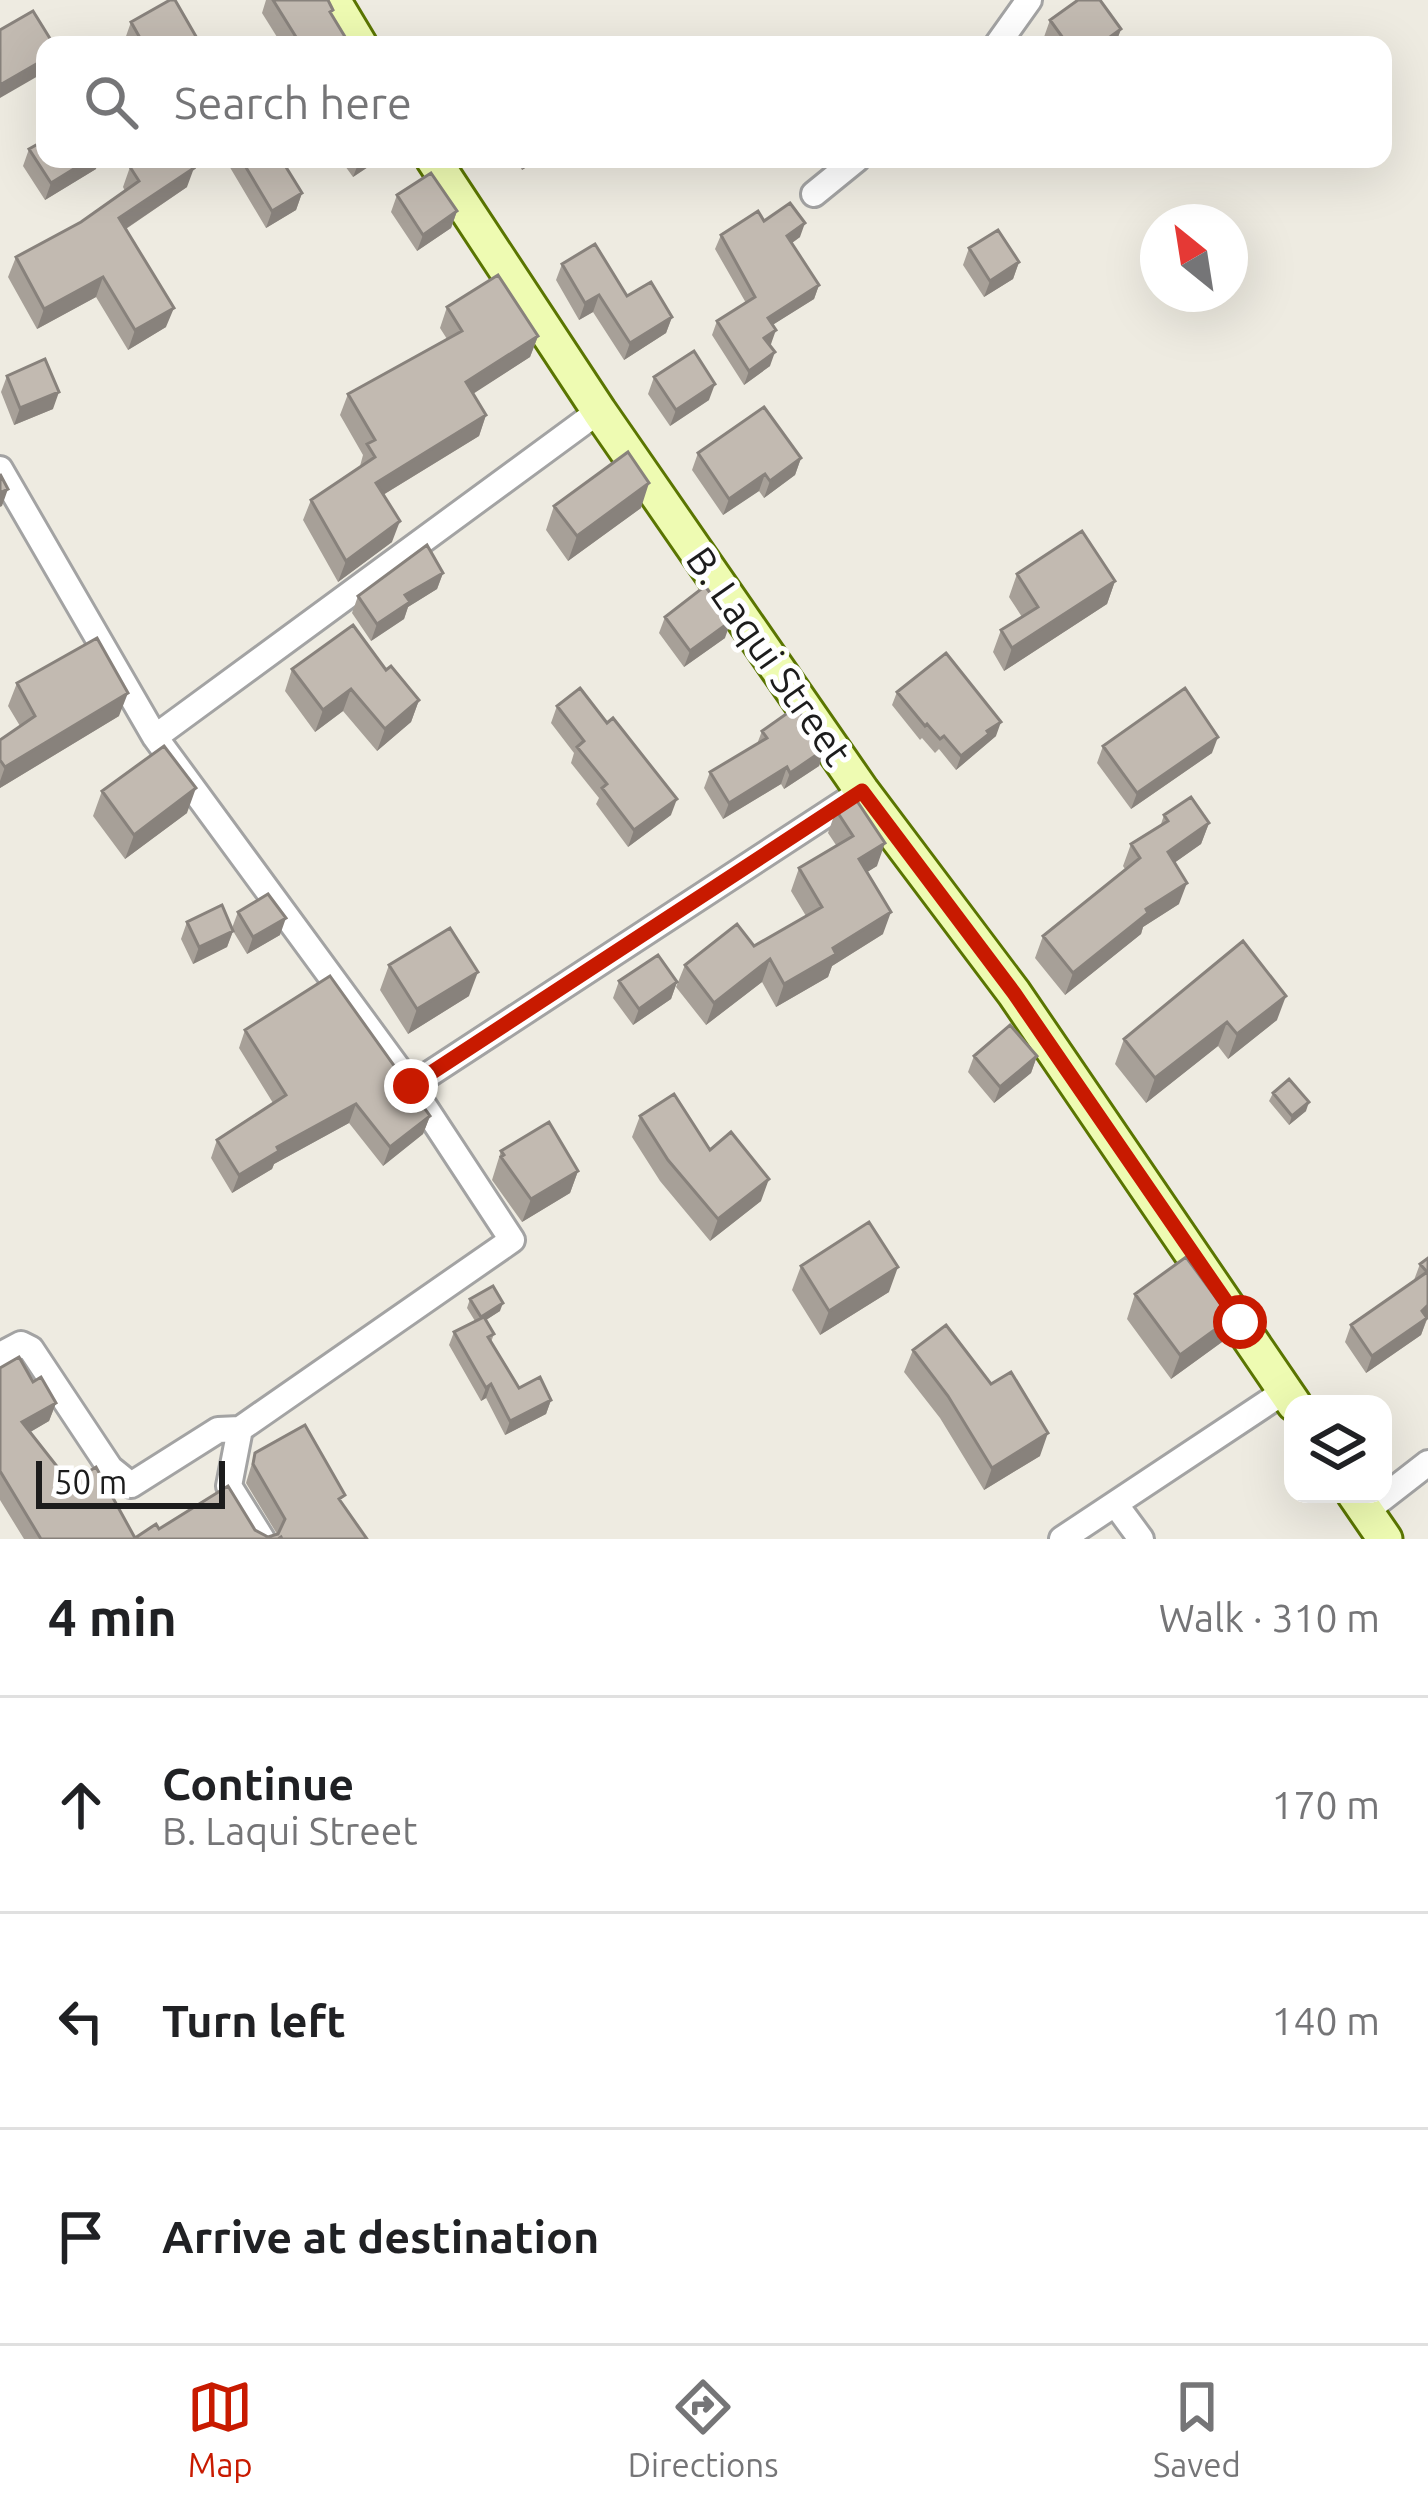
<!DOCTYPE html>
<html lang="en">
<head>
<meta charset="utf-8">
<style>
	body { margin:0; font-family:Ubuntu,sans-serif; background:#f6f6f6; color:#202124 }
	.controls { position:absolute; right:36px; bottom:36px; display:grid; overflow:hidden; border-radius:24px; box-shadow:0 12px 48px #0002 }
	.controls button { width:108px; height:108px; display:grid; place-items:center; padding:0; border:0; border-bottom:3px solid #e0e0e0; background:#fff; color:#202124; font:60px sans-serif }
	.compass { position:absolute; left:1140px; top:204px; width:108px; height:108px; border-radius:50%; background:#fff; box-shadow:0 12px 48px #0002; rotate:330deg }
	.scale { position:absolute; left:36px; bottom:30px; width:189px; box-sizing:border-box; padding-left:12px; border:6px solid #1c1c1c; border-top:0; font-size:33px; line-height:42px; white-space:nowrap; color:#1c1c1c; -webkit-text-stroke:9px #fff; paint-order:stroke }
	.stop { position:absolute; width:36px; height:36px; margin:-27px; border:9px solid #c81a00; border-radius:50%; background:#fff }
	.stop.end { background:#c81a00; border-color:#fff; box-shadow:0 3px 12px #0008 }
	.list { margin:0; padding:0; list-style:none }
	h2 { display:flex; justify-content:space-between; align-items:center; height:156px; margin:0; padding:0 48px; font-size:51px }
	h2 small { font-size:39px; font-weight:400; color:#757577 }
	.list li { display:grid; grid-template-columns:78px 1fr auto; gap:36px; align-items:center; box-sizing:border-box; height:216px; padding:0 48px; border-top:3px solid #e0e0e0 }
	.list b { display:block; font-size:45px; white-space:nowrap }
	.list p { margin:0; font-size:39px; white-space:nowrap; color:#757577 }
	.list em { font-size:39px; font-style:normal; color:#757577 }
	.icon { flex:none; width:66px; height:66px; fill:none; stroke:currentColor; stroke-width:2; stroke-linecap:round; stroke-linejoin:round }
	.map { position:relative; flex:none; width:1428px; height:1539px; overflow:hidden }
	.search { position:absolute; background:#fff; box-shadow:0 12px 48px #0002; left:36px; right:36px; top:36px; height:132px; display:flex; align-items:center; gap:30px; box-sizing:border-box; padding:0 42px; border-radius:24px; color:#757577; font-size:45px }
	.sheet { height:804px; background:#fff }
	nav { display:flex; justify-content:space-around; align-items:center; box-sizing:border-box; height:168px; border-top:3px solid #e0e0e0; background:#fff; font-size:33px; color:#757577 }
	nav a { display:grid; justify-items:center; gap:6px }
	nav .on { color:#c81a00 }
	.map>svg:first-child { display:block }
	.lines { fill:none; stroke-linecap:round; stroke-linejoin:round }
	.street-casing { stroke:#a3a3a3; stroke-width:30 }
	.secondary-casing { stroke:#5a7501; stroke-width:39 }
	.street { stroke:#fff; stroke-width:24 }
	.secondary { stroke:#eefbb2; stroke-width:33 }
	.wall { fill:#a7a098 }
	.shaded-wall { fill:#88827c }
	.building { fill:#c2bab1; stroke:#88827c; stroke-width:3 }
	.route { stroke:#c81a00; stroke-width:15 }
	.labels { text-anchor:middle; stroke-width:10; stroke-linejoin:round; paint-order:stroke }
	.street-label { font-size:39px; fill:#1c1c1c; stroke:#fff }
</style>
</head>
<body>
<div class="map">
<svg width="1428" height="1539" viewBox="0 0 1428 1539">
	<rect width="100%" height="100%" fill="#eeebe1"/>
	<g class="lines">
		<!-- street casing -->
		<g class="street-casing">
			<path id="street" d="M997 45 1029 0
				M814 194 857 159
				M0 469 155 737 411 1086 512 1240 240 1429 229 1486 262 1539
				M155 737 599 411
				M411 1086 862 791
				M0 1355 21 1344 31 1349 110 1468 131 1485 218 1430 240 1429
				M1116 1505 1141 1539
				M1365 1512 1428 1463
				M1062 1539 1285 1391"/>
		</g>
		<!-- secondary casing -->
		<g class="secondary-casing">
			<path id="secondary" d="M333 0 360 45
				M433 159 599 411 862 791 1014 993 1294 1404
				M1354 1494 1385 1539"/>
		</g>
		<!-- street -->
		<use href="#street" class="street"/>
		<!-- secondary -->
		<use href="#secondary" class="secondary"/>
	</g>
	<!-- wall -->
	<path class="wall" d="M266 0H328L331 14 350 45H282L262 13Z
		M1050 20 1121 29 1115 45H1050L1044 37Z
		M131 22 196 45H129L125 39Z
		M29 149 96 169 45 200 23 166Z
		M225 159H281L302 193 296 210 266 228Z
		M340 159H380L353 177Z
		M515 159H539L522 170Z
		M130 167 187 187 126 229 166 327 128 350 96 297 37 329 8 277 16 257 81 222 125 191 123 187Z
		M397 195 457 211 451 228 417 251 391 212Z
		M764 221 800 237 792 243 819 285 814 299 772 325 770 366 744 385 712 335 717 321 746 303 715 249 721 235Z
		M969 248 1019 262 1013 279 984 297 963 265Z
		M562 264 672 317 666 333 624 360 593 312 579 320 556 280Z
		M447 307 538 336 530 357 473 393 486 415 479 436 383 495 392 542 338 582 303 520 311 500 360 466 363 455 340 415 348 394 447 339 440 328Z
		M7 376 53 409 14 425 1 392Z
		M654 377 709 400 670 426 648 394Z
		M698 453 801 458 795 475 764 498 759 491 723 515 692 470Z
		M554 506 641 508 568 561 546 530Z
		M443 573 437 589 408 607 404 619 371 641 352 613 358 596Z
		M1017 574 1115 581 1107 604 1004 671 993 652 1001 630 1022 617 1009 597Z
		M665 617 725 638 684 667 659 633Z
		M292 669 386 670 419 700 411 722 377 751 343 711 315 732 285 691Z
		M17 683 119 716 0 788V740L20 726 8 706Z
		M897 692 996 736 956 770 939 749 935 753 922 738 920 740 892 705Z
		M557 706 671 815 628 847 596 804 599 798 571 763 574 753 551 723Z
		M762 731 825 749 819 766 784 789 781 784 723 819 704 788 710 772 757 744Z
		M1103 746 1212 753 1131 809 1097 763Z
		M102 791 187 813 125 859 93 816Z
		M836 810 877 866 867 872 883 934 832 966 828 977 776 1007 762 982 706 1025 676 987 685 965 754 946 806 916 791 891 799 868 836 845 828 833Z
		M1164 815 1209 823 1201 844 1174 863 1179 904 1143 927 1141 934 1065 995 1035 958 1043 936 1125 869 1123 866 1131 844 1160 827Z
		M238 912 280 935 247 954 233 931 227 947 193 964 181 939 187 922 232 928Z
		M1243 941 1277 1020 1228 1059 1218 1046 1146 1103 1115 1064 1124 1039Z
		M389 965 469 996 408 1034 380 990Z
		M619 981 677 982 671 999 633 1025 613 998Z
		M245 1030 430 1116 423 1134 383 1166 349 1123 274 1164 272 1169 232 1193 211 1158 217 1140 273 1103 239 1048Z
		M974 1056H1037L1031 1073 994 1103 968 1072Z
		M1273 1093 1306 1111 1289 1125 1269 1101Z
		M640 1116 761 1201 710 1241 660 1181 632 1137Z
		M501 1151 578 1171 570 1193 522 1222 492 1180Z
		M1428 1258V1317L1421 1335 1366 1373 1345 1342 1351 1325 1414 1280 1420 1264Z
		M801 1266 889 1292 820 1335 792 1290Z
		M1135 1294 1231 1318 1222 1342 1171 1379 1127 1319Z
		M470 1299 500 1311 486 1320 494 1334 491 1342 519 1388 551 1400 546 1414 505 1435 486 1398 481 1401 449 1345 454 1332 475 1321 467 1308Z
		M913 1350 1040 1456 984 1490 940 1418 904 1372Z
		M0 1368 33 1382 56 1403 49 1421 30 1432 70 1483 135 1538 159 1529 255 1530 268 1537 277 1534 246 1483 255 1453 342 1503 367 1539H24L0 1500Z"/>
	<!-- shaded-wall -->
	<path class="shaded-wall" d="M1121 29 1115 45H1099Z
		M45 59V72L0 98V85Z
		M90 159H99L96 169 45 200 51 183Z
		M360 159H380L353 177Z
		M526 159H539L522 170Z
		M194 168 187 187 112 238 119 218Z
		M302 193 296 210 266 228 272 211Z
		M457 211 451 228 417 251 423 235Z
		M805 223 800 237 782 250 787 236Z
		M1019 262 1013 279 984 297 990 281Z
		M103 277 96 297 37 329 44 309Z
		M819 285 814 299 763 331 768 318Z
		M599 295 593 312 579 320 585 303Z
		M174 308 166 327 128 350 135 330Z
		M672 317 666 333 624 360 630 343Z
		M776 330 771 344 759 352 764 338Z
		M538 336 530 357 459 403 466 382Z
		M775 352 770 366 744 385 749 371Z
		M715 384 709 400 670 426 676 410Z
		M59 392 53 409 14 425 20 408Z
		M486 415 479 436 368 504 376 483Z
		M801 458 795 475 764 498 770 481Z
		M765 474 759 491 723 515 729 499Z
		M649 483 641 508 568 561 577 536Z
		M8 489 2 506 0 507V493Z
		M400 521 392 542 338 582 346 561Z
		M443 573 437 589 408 607 404 619 371 641 377 624 405 595Z
		M1115 581 1107 604 1004 671 1012 648Z
		M731 621 725 638 684 667 690 651Z
		M351 689 343 711 315 732 323 710Z
		M128 693 119 716 0 788V781L5 767Z
		M419 700 411 722 377 751 385 729Z
		M1001 722 996 736 956 770 961 756 987 731Z
		M1218 737 1212 753 1131 809 1137 793Z
		M825 749 819 766 784 789 790 773Z
		M787 767 781 784 723 819 729 803Z
		M196 788 187 813 125 859 134 835Z
		M677 799 671 815 628 847 634 830Z
		M1209 823 1201 844 1160 873 1168 852Z
		M885 843 877 866 851 882 859 859Z
		M1187 883 1179 904 1143 927 1141 934 1065 995 1073 973 1146 909Z
		M891 912 883 934 832 966 828 977 776 1007 784 984 833 948Z
		M286 918 280 935 247 954 253 937Z
		M233 931 227 947 193 964 199 947Z
		M770 959 762 982 706 1025 714 1003Z
		M478 972 469 996 408 1034 417 1009Z
		M677 982 671 999 633 1025 639 1009Z
		M1286 996 1277 1020 1228 1059 1237 1034Z
		M1227 1022 1218 1046 1146 1103 1155 1078Z
		M1037 1056 1031 1073 994 1103 1000 1087Z
		M1309 1102 1306 1111 1289 1125 1292 1116Z
		M356 1104 349 1123 274 1164 272 1169 232 1193 239 1175 277 1147Z
		M430 1116 423 1134 383 1166 390 1147Z
		M578 1171 570 1193 522 1222 531 1199Z
		M769 1179 761 1201 710 1241 718 1219Z
		M898 1267 889 1292 820 1335 829 1311Z
		M503 1303 500 1311 478 1325 481 1317Z
		M1428 1305V1317L1424 1320 1427 1318 1421 1335 1366 1373 1372 1356Z
		M1231 1318 1222 1342 1171 1379 1180 1355Z
		M491 1384 486 1398 481 1401 486 1388Z
		M551 1400 546 1414 505 1435 510 1421Z
		M56 1403 49 1421 15 1441 22 1422Z
		M1048 1433 1040 1456 984 1490 992 1468Z"/>
	<!-- building -->
	<path class="building" d="M170 0H175L198 40 189 45H144L131 22Z
		M273 0H328L333 10 330 12 350 45H301Z
		M1078 0H1100L1121 29 1099 45H1068L1050 20Z
		M33 11 54 45H45V59L0 85V30Z
		M45 140V159H90L51 183 29 149Z
		M142 159H188L194 168 119 218 174 308 135 330 103 277 44 309 16 257 81 222 139 181 130 167Z
		M241 159H281L302 193 272 211Z
		M431 173 457 211 423 235 397 195Z
		M790 203 805 223 787 236 819 285 768 318 776 330 764 338 775 352 749 371 717 321 755 297 721 235 758 211 764 221Z
		M998 230 1019 262 990 281 969 248Z
		M595 244 627 296 651 282 672 317 630 343 599 295 585 303 562 264Z
		M498 275 538 336 466 382 486 415 376 483 400 521 346 561 311 500 375 457 367 444 375 440 348 394 462 331 447 307Z
		M694 351 715 384 676 410 654 377Z
		M45 359 59 392 20 408 7 376Z
		M764 407 801 458 770 481 765 474 729 499 698 453Z
		M628 452 649 483 577 536 554 506Z
		M0 474 8 489 0 493Z
		M1082 531 1115 581 1012 648 1001 630 1038 607 1017 574Z
		M427 545 443 573 405 595 410 602 377 624 358 596Z
		M705 586 731 621 690 651 665 617Z
		M353 625 386 670 391 666 419 700 385 729 351 689 323 710 292 669Z
		M97 638 128 693 5 767 0 760V740L35 716 17 683Z
		M946 653 1001 722 987 731 989 734 961 756 944 736 940 739 927 724 925 726 897 692Z
		M580 688 607 723 613 718 677 799 634 830 602 788 607 784 577 747 584 741 557 706Z
		M1185 688 1218 737 1137 793 1103 746Z
		M796 707 825 749 790 773 787 767 729 803 710 772 767 738 762 731Z
		M164 746 196 788 134 835 102 791Z
		M1191 797 1209 823 1168 852 1187 883 1146 909 1148 913 1073 973 1043 936 1140 858 1131 844 1168 821 1164 815Z
		M855 798 885 843 859 859 891 912 833 948 836 954 784 984 770 959 714 1003 685 965 737 924 754 946 822 907 799 868 853 836 836 810Z
		M268 894 286 918 253 937 238 912Z
		M222 905 233 931 199 947 187 922Z
		M450 928 478 972 417 1009 389 965Z
		M1243 941 1286 996 1237 1034 1227 1022 1155 1078 1124 1039Z
		M658 955 677 982 639 1009 619 981Z
		M330 976 430 1116 390 1147 356 1104 277 1147 279 1151 239 1175 217 1140 286 1095 245 1030Z
		M1010 1025 1037 1056 1000 1087 974 1056Z
		M1289 1079 1309 1102 1292 1116 1273 1093Z
		M674 1094 710 1150 731 1132 769 1179 718 1219 668 1160 640 1116Z
		M549 1122 578 1171 531 1199 501 1157 504 1155 501 1151Z
		M869 1222 898 1267 829 1311 801 1266Z
		M1186 1257 1231 1318 1180 1355 1135 1294Z
		M1428 1258V1305L1422 1311 1427 1318 1372 1356 1351 1325 1427 1272 1420 1264Z
		M493 1286 503 1303 481 1317 470 1299Z
		M484 1317 494 1334 488 1337 519 1388 540 1377 551 1400 510 1421 491 1384 486 1388 454 1332Z
		M946 1325 991 1384 1011 1372 1048 1433 992 1468 948 1396 913 1350Z
		M19 1357 33 1382 41 1377 56 1403 22 1422 70 1483 96 1467 135 1538 156 1524 159 1529 228 1486 255 1530 268 1537 278 1534 285 1519 253 1464 255 1453 305 1425 345 1495 339 1499 367 1539H282L281 1537 278 1539H41L0 1471V1368Z"/>
	<g class="lines">
		<!-- route -->
		<path class="route" d="M411 1086 862 791 1014 993 1240 1322"/>
	</g>
	<g class="labels">
		<!-- street labels -->
		<g class="street-label">
			<text transform="translate(769 656) rotate(55)" y="14">B. Laqui Street</text>
		</g>
	</g>
</svg>
<div class="controls">
<button><svg class="icon" aria-label="layers" viewBox="0 0 24 24"><path d="M12 4l9 5-9 5-9-5zM3 14l9 5 9-5"/></svg></button>
</div>
<svg class="compass" viewBox="-18 -18 36 36"><path d="M0-13l5 13h-10z" fill="#e53935"/><path d="M0 13l5-13h-10z" fill="#757577"/></svg>
<div class="scale">50 m</div>
<div class="stop" style="left:1240px;top:1322px"></div>
<div class="stop end" style="left:411px;top:1086px"></div>
<div class="search"><svg class="icon" aria-label="search" viewBox="0 0 24 24"><circle cx="10" cy="10" r="6"/><path d="M15 15l6 6"/></svg>Search here</div>
</div>
<section class="sheet">
<h2>4 min<small>Walk · 310 m</small></h2>
<ul class="list">
<li><svg class="icon" aria-label="ahead" viewBox="0 0 24 24"><path d="M12 20V5M6 11l6-6 6 6"/></svg><div><b>Continue</b><p>B. Laqui Street</p></div><em>170 m</em></li>
<li><svg class="icon" aria-label="left" viewBox="0 0 24 24"><path d="M17 20v-9H6M10 6l-5 5 5 5"/></svg><div><b>Turn left</b></div><em>140 m</em></li>
<li><svg class="icon" aria-label="arrive" viewBox="0 0 24 24"><path d="M6 21V4h12l-3 4 3 4H6"/></svg><div><b>Arrive at destination</b></div></li>
</ul>
</section>
<nav>
<a class="on"><svg class="icon" aria-label="map" viewBox="0 0 24 24"><path d="M3 6l6-2 6 2 6-2v14l-6 2-6-2-6 2zM9 4v14M15 6v14"/></svg>Map</a>
<a><svg class="icon" aria-label="directions" viewBox="0 0 24 24"><path d="M12 3l9 9-9 9-9-9zM9 14v-3h6M13 9l2 2-2 2"/></svg>Directions</a>
<a><svg class="icon" aria-label="saved" viewBox="0 0 24 24"><path d="M7 4h10v16l-5-4-5 4z"/></svg>Saved</a>
</nav>
</body>
</html>
